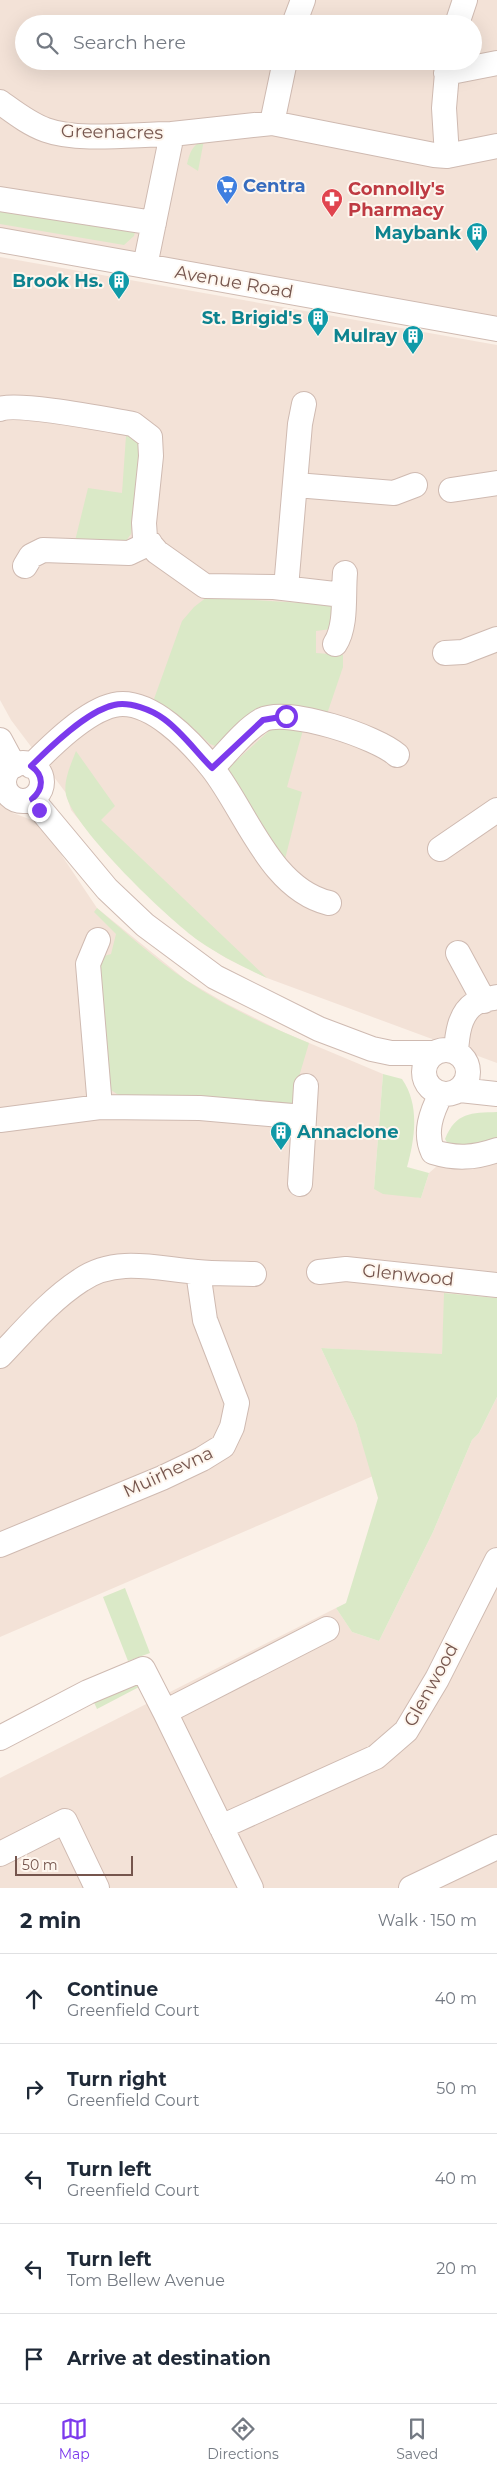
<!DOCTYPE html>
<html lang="en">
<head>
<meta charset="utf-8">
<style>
	body { margin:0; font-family:Montserrat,sans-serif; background:#f2f2f3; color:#1f2937 }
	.scale { position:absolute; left:15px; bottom:12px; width:118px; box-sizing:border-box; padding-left:5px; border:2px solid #75554d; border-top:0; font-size:14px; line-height:18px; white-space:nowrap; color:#75554d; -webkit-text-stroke:4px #fef6ee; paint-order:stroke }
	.stop { position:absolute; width:15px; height:15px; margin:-11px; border:4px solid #7c3aed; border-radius:50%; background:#fff }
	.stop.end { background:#7c3aed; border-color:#fff; box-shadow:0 1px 5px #0008 }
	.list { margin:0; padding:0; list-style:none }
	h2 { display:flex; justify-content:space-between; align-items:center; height:65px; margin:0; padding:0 20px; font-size:21px }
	h2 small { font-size:16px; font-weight:400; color:#747a83 }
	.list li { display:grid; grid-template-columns:32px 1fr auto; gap:15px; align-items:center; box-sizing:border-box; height:90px; padding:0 20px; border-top:1px solid #e0e1e3 }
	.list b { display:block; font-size:19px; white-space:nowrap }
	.list p { margin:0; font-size:16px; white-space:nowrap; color:#747a83 }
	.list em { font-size:16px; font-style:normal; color:#747a83 }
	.icon { flex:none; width:28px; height:28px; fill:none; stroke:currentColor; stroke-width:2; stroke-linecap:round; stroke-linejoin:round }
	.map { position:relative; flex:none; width:497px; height:1888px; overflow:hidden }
	.search { position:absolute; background:#fff; box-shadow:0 5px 20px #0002; left:15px; right:15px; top:15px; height:55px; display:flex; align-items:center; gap:12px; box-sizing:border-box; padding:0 18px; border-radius:28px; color:#747a83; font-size:19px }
	.sheet { height:515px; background:#fff }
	nav { display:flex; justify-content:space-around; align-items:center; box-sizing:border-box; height:70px; border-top:1px solid #e0e1e3; background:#fff; font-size:14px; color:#747a83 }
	nav a { display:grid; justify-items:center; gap:2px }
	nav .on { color:#7c3aed }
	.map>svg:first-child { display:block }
	.residential { fill:#f3e2d7; fill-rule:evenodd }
	.green { fill:#dae9c7 }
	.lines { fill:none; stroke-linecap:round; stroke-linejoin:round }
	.minor-casing { stroke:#cfbab1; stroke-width:26 }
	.minor { stroke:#fff; stroke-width:24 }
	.route { stroke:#7c3aed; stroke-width:6 }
	.labels { text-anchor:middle; stroke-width:4; stroke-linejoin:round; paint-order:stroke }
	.street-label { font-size:18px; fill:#75554d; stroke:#fef6ee }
	.shop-label { font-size:18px; font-weight:bold; fill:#366cbe; stroke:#fef6ee; text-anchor:start }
	.health-label { font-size:18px; font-weight:bold; fill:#be3a42; stroke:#fef6ee; text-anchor:start }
	.culture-label { font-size:18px; font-weight:bold; fill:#0d838f; stroke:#fef6ee; text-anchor:end }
</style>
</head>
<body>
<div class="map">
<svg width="497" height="1888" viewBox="0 0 497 1888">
	<rect width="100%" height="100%" fill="#fbf1e8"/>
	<!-- residential -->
	<path class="residential" d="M0 0H497V317L0 231ZM24 24H473V61H24Z
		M0 257 497 345V1063L267 978 226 958 198 940 168 915 97 842 71 810 66 793 11 720 0 700Z
		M0 799 13 813 40 823 97 908 186 980 227 1004 283 1032 383 1074 374 1189 421 1198 429 1173 437 1166H475L497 1157V1298L445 1293 442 1355 321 1348 356 1423 373 1476 0 1637Z
		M497 1397V1888H0V1778L336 1608 352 1632 379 1641 433 1532 472 1440 479 1433Z"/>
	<!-- green -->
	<path class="green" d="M204 140 198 171 187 164C190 152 192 145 204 140Z
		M0 204 136 227 134 236 124 245 0 224Z
		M126 436 133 437 138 442 139 447 131 534 123 545H74L88 488 122 493Z
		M207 597 335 605 331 629 316 631V653L343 655V667L326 717 295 710 220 748 210 744 192 727 154 699 182 621 194 607Z
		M281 726 303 730 287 787 302 792 285 859 266 839 225 771 270 730Z
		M76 751 115 806 101 820 267 978C243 967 221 956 199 941 168 919 75 830 66 795 63 781 71 764 76 751Z
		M97 908C126 933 155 959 186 980 224 1006 267 1026 309 1043L298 1080 293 1104 120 1096 111 1090 109 1083 96 964 104 956 111 954 116 934 94 912Z
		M383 1074 402 1079C420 1105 415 1138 407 1167L429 1173 421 1198 383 1194 374 1189Z
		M497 1112V1141H483L465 1147 448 1144 445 1139C456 1112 471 1113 497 1112Z
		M444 1293 497 1298V1397L479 1433 472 1440 433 1532 379 1641 352 1632 336 1608 346 1603 378 1498 356 1423 321 1348 442 1354Z
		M125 1588 150 1653 128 1661 103 1597Z
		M136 1684 139 1687 97 1709 92 1698Z"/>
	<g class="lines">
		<!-- minor casing -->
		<g class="minor-casing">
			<path id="minor" d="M294 24 303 0
				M457 24 465 0
				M446 73 497 63
				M0 102C14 112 29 124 46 130 79 142 136 134 172 134L145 266
				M272 123 285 61
				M172 134 272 123 434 155 447 156 497 146
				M447 156 444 108 448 61
				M0 199 154 223
				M0 240 497 329
				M0 409C17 402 109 420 133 424L150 437 151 456 144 523 145 538 157 552 205 586 274 587 343 595
				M296 485 394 493 415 485
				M451 490 497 483
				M25 566 31 556 43 550 129 553 150 543
				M286 588 300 424 304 404
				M335 644C347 626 343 594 345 573
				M445 653 463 652 497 639
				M0 740 14 766
				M4 782a19 19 0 1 1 38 0a19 19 0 1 1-38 0Z
				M31 766C51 746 86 711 114 705 150 697 192 743 212 768 246 811 270 889 329 903
				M212 768C227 753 243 731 262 720 288 707 377 737 397 755
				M32 799 107 889 145 925 215 977 319 1029 372 1049 391 1053H435
				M440 849 497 810
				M98 940 88 964 100 1107
				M458 953 484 1001
				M424 1072a22 22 0 1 1 44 0a22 22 0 1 1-44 0Z
				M456 1052C457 1036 459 1014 474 1004 480 1000 490 999 497 997
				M460 1090 497 1094
				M441 1094C431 1113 424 1133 433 1152 456 1159 474 1158 497 1150
				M0 1120 100 1107 200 1108 304 1117
				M300 1184 306 1086
				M319 1272 346 1269 497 1285
				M0 1356C25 1330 50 1300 81 1280 116 1256 158 1269 197 1272 216 1274 235 1273 254 1274
				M0 1545 162 1478 202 1459 223 1446 232 1427 237 1403 205 1320 198 1272
				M0 1738 88 1692 143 1669 165 1712
				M221 1827 376 1757 406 1731 437 1679 497 1560
				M0 1854 65 1821 97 1888
				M251 1888 165 1712 327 1629
				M411 1888 497 1847"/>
		</g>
		<!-- minor -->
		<use href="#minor" class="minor"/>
	</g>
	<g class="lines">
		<!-- route -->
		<path class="route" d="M39 810 32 799C44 789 44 775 31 766 51 746 87 711 114 705 129 701 152 710 164 719 182 732 197 753 212 768L263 720 286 716"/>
	</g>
	<!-- icons -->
	<defs>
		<g id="supermarket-pin" transform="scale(1.125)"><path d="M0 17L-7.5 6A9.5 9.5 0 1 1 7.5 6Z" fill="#3f7fe0" stroke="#fef6ee"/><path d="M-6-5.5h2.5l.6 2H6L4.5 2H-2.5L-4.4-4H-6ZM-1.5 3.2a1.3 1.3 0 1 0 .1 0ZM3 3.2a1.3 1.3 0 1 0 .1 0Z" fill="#fff"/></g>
		<g id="pharmacy-pin" transform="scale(1.125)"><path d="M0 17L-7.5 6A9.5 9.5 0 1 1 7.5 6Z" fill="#e0444e" stroke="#fef6ee"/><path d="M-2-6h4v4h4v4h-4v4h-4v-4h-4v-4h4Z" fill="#fff"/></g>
		<g id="building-pin" transform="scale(1.125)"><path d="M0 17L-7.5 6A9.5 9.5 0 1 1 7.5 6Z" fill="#0f9aa8" stroke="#fef6ee"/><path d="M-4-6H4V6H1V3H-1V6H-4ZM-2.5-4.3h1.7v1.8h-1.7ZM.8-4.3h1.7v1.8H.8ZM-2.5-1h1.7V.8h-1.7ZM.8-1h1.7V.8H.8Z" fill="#fff"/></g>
	</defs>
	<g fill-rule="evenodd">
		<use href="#supermarket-pin" x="227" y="186"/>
		<use href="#pharmacy-pin" x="332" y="199"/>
		<use href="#building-pin" x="477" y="233"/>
		<use href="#building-pin" x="119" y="281"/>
		<use href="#building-pin" x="318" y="318"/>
		<use href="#building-pin" x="413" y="336"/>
		<use href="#building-pin" x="281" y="1132"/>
	</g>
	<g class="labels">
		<!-- street labels -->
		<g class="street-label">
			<text transform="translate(112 132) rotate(1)" y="6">Greenacres</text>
			<text transform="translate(234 282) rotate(10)" y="6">Avenue Road</text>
			<text transform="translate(408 1275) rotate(6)" y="6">Glenwood</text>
			<text transform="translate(168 1472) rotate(-25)" y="6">Muirhevna</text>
			<text transform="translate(431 1685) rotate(-61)" y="6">Glenwood</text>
		</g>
		<!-- shop labels -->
		<g class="shop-label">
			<text x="243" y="192">Centra</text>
		</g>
		<!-- health labels -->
		<g class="health-label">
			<text x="348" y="195">Connolly's<tspan x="348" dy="21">Pharmacy</tspan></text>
		</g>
		<!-- culture labels -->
		<g class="culture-label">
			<text x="461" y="239">Maybank</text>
			<text x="103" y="287">Brook Hs.</text>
			<text x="302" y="324">St. Brigid's</text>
			<text x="397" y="342">Mulray</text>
			<text x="297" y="1138" text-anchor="start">Annaclone</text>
		</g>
	</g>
</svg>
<div class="scale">50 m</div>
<div class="stop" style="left:286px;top:716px"></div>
<div class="stop end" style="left:39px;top:810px"></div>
<div class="search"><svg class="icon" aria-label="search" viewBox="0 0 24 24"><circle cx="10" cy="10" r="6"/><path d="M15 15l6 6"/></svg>Search here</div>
</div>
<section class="sheet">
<h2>2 min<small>Walk · 150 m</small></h2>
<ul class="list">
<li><svg class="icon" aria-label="ahead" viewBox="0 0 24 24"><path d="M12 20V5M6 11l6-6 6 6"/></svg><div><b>Continue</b><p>Greenfield Court</p></div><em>40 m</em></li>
<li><svg class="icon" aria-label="right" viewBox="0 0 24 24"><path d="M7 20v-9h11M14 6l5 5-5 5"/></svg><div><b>Turn right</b><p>Greenfield Court</p></div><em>50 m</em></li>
<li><svg class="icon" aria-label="left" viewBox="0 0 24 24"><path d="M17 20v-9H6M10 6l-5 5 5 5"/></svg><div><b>Turn left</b><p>Greenfield Court</p></div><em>40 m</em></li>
<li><svg class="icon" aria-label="left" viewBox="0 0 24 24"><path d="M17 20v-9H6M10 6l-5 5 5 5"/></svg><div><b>Turn left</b><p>Tom Bellew Avenue</p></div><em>20 m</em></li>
<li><svg class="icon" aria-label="arrive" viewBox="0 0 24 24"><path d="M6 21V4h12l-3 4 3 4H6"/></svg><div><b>Arrive at destination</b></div></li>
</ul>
</section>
<nav>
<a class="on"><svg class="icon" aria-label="map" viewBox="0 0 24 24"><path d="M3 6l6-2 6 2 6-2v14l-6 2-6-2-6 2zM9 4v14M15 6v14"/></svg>Map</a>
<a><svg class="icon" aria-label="directions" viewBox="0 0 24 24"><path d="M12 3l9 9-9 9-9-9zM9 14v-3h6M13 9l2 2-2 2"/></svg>Directions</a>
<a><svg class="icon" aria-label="saved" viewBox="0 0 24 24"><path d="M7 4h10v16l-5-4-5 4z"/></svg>Saved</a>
</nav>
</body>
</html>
